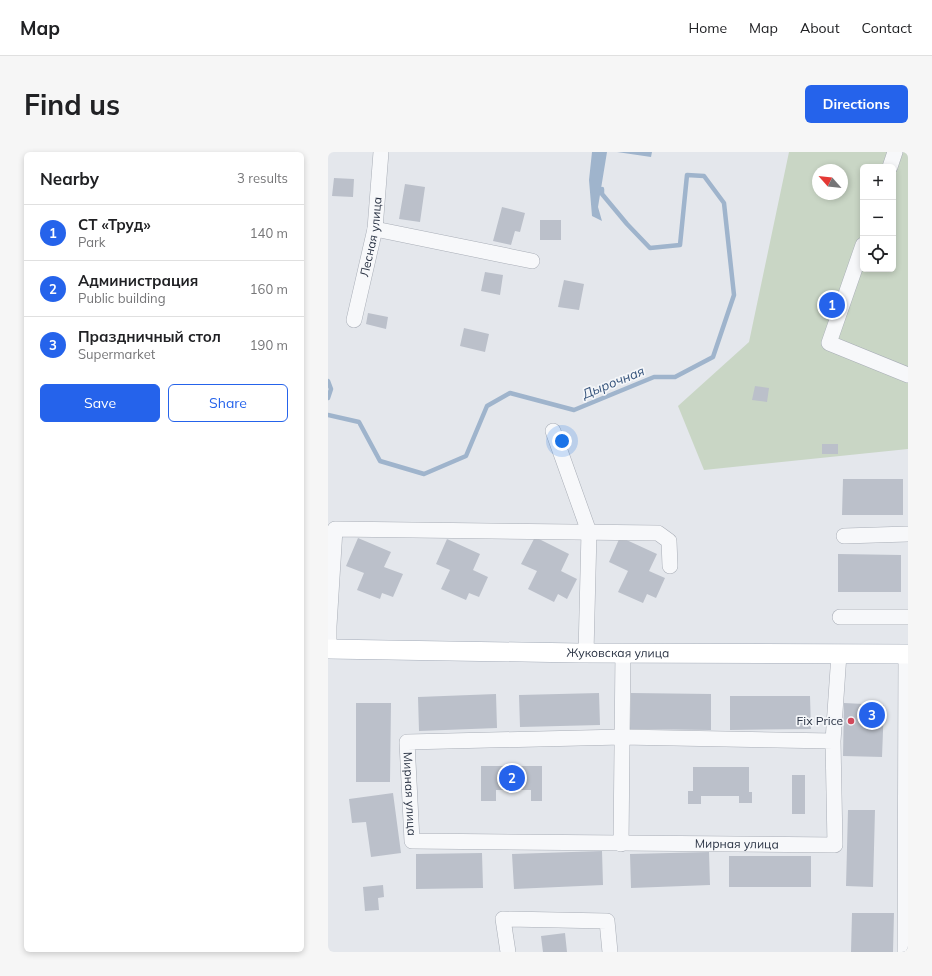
<!DOCTYPE html>
<html lang="en">
<head>
<meta charset="utf-8">
<style>
	body { margin:0; font-family:Mulish,sans-serif; background:#f6f6f6; color:#202124 }
	.controls { position:absolute; right:12px; top:12px; display:grid; overflow:hidden; border-radius:6px; box-shadow:0 2px 6px #0003 }
	.controls button { width:36px; height:36px; display:grid; place-items:center; padding:0; border:0; border-bottom:1px solid #e0e0e0; background:#fff; color:#202124; font:20px sans-serif }
	.compass { position:absolute; left:484px; top:12px; width:36px; height:36px; border-radius:50%; background:#fff; box-shadow:0 2px 6px #0003; rotate:297deg }
	.you { position:absolute; left:234px; top:289px; width:14px; height:14px; margin:-10px; border:3px solid #fff; border-radius:50%; background:#1a73e8; box-shadow:0 0 0 6px #1a73e833 }
	.badge { display:grid; place-items:center; width:26px; height:26px; border-radius:50%; background:#2563eb; color:#fff; font-size:13px; font-weight:700 }
	.pin { position:absolute; translate:-50% -50%; border:2px solid #fff; box-shadow:0 1px 4px #0006 }
	.list { margin:0; padding:0; list-style:none }
	h2 { display:flex; justify-content:space-between; align-items:center; height:52px; margin:0; padding:0 16px; font-size:17px }
	h2 small { font-size:13px; font-weight:400; color:#757577 }
	.list li { display:grid; grid-template-columns:26px 1fr auto; gap:12px; align-items:center; box-sizing:border-box; height:56px; padding:0 16px; border-top:1px solid #e0e0e0 }
	.list b { display:block; font-size:15px; white-space:nowrap }
	.list p { margin:0; font-size:13px; white-space:nowrap; color:#757577 }
	.list em { font-size:13px; font-style:normal; color:#757577 }
	.actions { display:flex; gap:8px; padding:12px 16px }
	.actions a { flex:1; padding:9px 0; border:1px solid #2563eb; border-radius:6px; text-align:center; font-size:14px; color:#2563eb }
	.actions .main { background:#2563eb; color:#fff }
	.icon { flex:none; width:22px; height:22px; fill:none; stroke:currentColor; stroke-width:2; stroke-linecap:round; stroke-linejoin:round }
	.map { position:relative; flex:none; width:580px; height:800px; overflow:hidden; border-radius:6px }
	header { display:flex; align-items:center; gap:24px; box-sizing:border-box; height:56px; padding:0 20px; background:#fff; border-bottom:1px solid #e0e0e0 }
	header strong { font-size:19px }
	nav { display:flex; gap:22px; margin-inline-start:auto; font-size:14px }
	.intro { display:flex; align-items:center; justify-content:space-between; box-sizing:border-box; height:96px; padding:0 24px }
	h1 { margin:0; font-size:28px }
	.button { padding:10px 18px; border-radius:6px; background:#2563eb; color:#fff; font-size:14px; font-weight:700 }
	main { display:flex; gap:24px; padding:0 24px }
	aside { flex:1; background:#fff; border-radius:6px; box-shadow:0 2px 6px #0003 }
	.map>svg:first-child { display:block }
	.green { fill:#c9d6c5; fill-rule:evenodd }
	.water { fill:#9fb4cc }
	.lines { fill:none; stroke-linecap:round; stroke-linejoin:round }
	.stream { stroke:#9fb4cc; stroke-width:4.5 }
	.building { fill:#bbc0ca }
	.minor-casing { stroke:#a9aeb7; stroke-width:16 }
	.major-casing { stroke:#a3abb8; stroke-width:20 }
	.minor { stroke:#f7f8fa; stroke-width:15 }
	.major { stroke:#fff; stroke-width:19 }
	.poi-dot { fill:#d1495b; stroke:#f4f6f9; stroke-width:1.5 }
	.labels { text-anchor:middle; stroke-width:3.5; stroke-linejoin:round; paint-order:stroke }
	.street-label { font-size:12px; fill:#2b3445; stroke:#f4f6f9 }
	.poi-label { font-size:12px; fill:#2b3445; stroke:#f4f6f9; text-anchor:end }
	.water-label { font-size:13px; font-style:italic; fill:#34527a; stroke:#f4f6f9 }
</style>
</head>
<body>
<header>
<strong>Map</strong>
<nav><a>Home</a><a>Map</a><a>About</a><a>Contact</a></nav>
</header>
<div class="intro"><h1>Find us</h1><a class="button">Directions</a></div>
<main>
<aside>
<h2>Nearby<small>3 results</small></h2>
<ul class="list">
<li><span class="badge">1</span><div><b>СТ «Труд»</b><p>Park</p></div><em>140 m</em></li>
<li><span class="badge">2</span><div><b>Администрация</b><p>Public building</p></div><em>160 m</em></li>
<li><span class="badge">3</span><div><b>Праздничный стол</b><p>Supermarket</p></div><em>190 m</em></li>
</ul>
<div class="actions"><a class="main">Save</a><a>Share</a></div>
</aside>
<div class="map">
<svg width="580" height="800" viewBox="0 0 580 800">
	<rect width="100%" height="100%" fill="#e4e7ec"/>
	<!-- green -->
	<path class="green" d="M461 0H580V297L376 318 350 254 421 190ZM535 15H565V117H535ZM490 18H514V42H490Z"/>
	<!-- water -->
	<path class="water" d="M264 0H279L270 55 274 69 264 64 261 28Z
		M289 0H324L323 5Z"/>
	<g class="lines">
		<!-- stream -->
		<path class="stream" d="M0 229 3 237 0 246
			M0 263 31 270 52 309 96 322 138 304 159 254 182 241 246 258 326 225H347L385 205 406 143 396 51 376 24 359 23 352 93 322 96 299 72 274 42V37"/>
	</g>
	<!-- building -->
	<path class="building" d="M6 26 26 27 25 45 4 44Z
		M77 32 97 35 92 70 71 67Z
		M174 55 197 61 192 80 187 79 183 93 165 89Z
		M212 68H233V88H212Z
		M157 120 175 123 172 143 153 139Z
		M236 128 256 132 251 158 230 155Z
		M40 161 60 165 58 177 38 172Z
		M136 176 161 182 157 200 132 194Z
		M427 234 441 236 439 250 424 248Z
		M494 292H510V302H494Z
		M515 327H575V363H514Z
		M207 385 241 402 233 419 249 427 239 447 230 442 226 450 200 437 209 419 193 412Z
		M292 385 329 402 321 419 337 426 328 446 319 442 315 451 290 440 300 419 281 410Z
		M30 386 63 400 56 415 75 422 65 445 54 441 52 447 29 438 36 421 18 414Z
		M119 387 152 402 145 418 160 425 151 445 141 441 138 448 113 437 122 418 108 412Z
		M510 402 573 403V440H510Z
		M271 541 272 573 192 575 191 543Z
		M303 541 383 542V578L302 577Z
		M168 542 169 576 91 579 90 545Z
		M402 544H482L483 577 402 578Z
		M28 551H63L62 630H28Z
		M516 551 556 553 554 605 515 604Z
		M153 614H214V649H203V638H168V649H153Z
		M365 615H421V640H424V651H411V644H373V652H360V639H365Z
		M464 623H477V662H464Z
		M65 641 73 701 43 705 38 670 24 671 21 647Z
		M520 658H547L545 735 518 734Z
		M274 699 275 733 186 737 184 702Z
		M381 700 382 733 303 736 302 702Z
		M154 701 155 736 88 737V702Z
		M401 704H483V735H401Z
		M55 733 56 745 50 746 51 758 37 759 35 735Z
		M524 761H566L565 800H523Z
		M237 781 239 800H215L213 784Z"/>
	<g class="lines">
		<!-- minor casing -->
		<g class="minor-casing">
			<g id="minor">
				<path d="M562 15 567 0"/>
				<path d="M47 77 204 109"/>
				<path d="M535 93 501 191 580 223"/>
				<path id="s1" d="M26 168 47 77 53 0"/>
				<path d="M225 279 261 380 258 501"/>
				<path d="M516 384 580 382"/>
				<path d="M512 465H580"/>
				<path d="M1 498V474L7 377 330 381 341 389 342 414"/>
				<path id="s2" d="M505 589 294 585 79 590 84 689 507 693 505 589 511 502"/>
				<path d="M293 692 295 500"/>
				<path d="M180 800 175 767 279 769 282 800"/>
				<path d="M577 800 578 502"/>
			</g>
		</g>
		<!-- major casing -->
		<g class="major-casing">
			<g id="major">
				<path id="s3" d="M0 497 251 501 580 502"/>
			</g>
		</g>
		<!-- minor -->
		<use href="#minor" class="minor"/>
		<!-- major -->
		<use href="#major" class="major"/>
	</g>
	<!-- markers -->
	<circle class="poi-dot" cx="523" cy="569" r="4"/>
	<g class="labels">
		<!-- street labels -->
		<g class="street-label">
			<text dy="4" stroke="none"><textPath href="#s1" startOffset="85">Лесная улица</textPath></text>
			<text dy="4" stroke="none"><textPath href="#s3" startOffset="290">Жуковская улица</textPath></text>
			<text dy="4" stroke="none"><textPath href="#s2" startOffset="478">Мирная улица</textPath></text>
			<text dy="4" stroke="none"><textPath href="#s2" startOffset="850">Мирная улица</textPath></text>
		</g>
		<!-- poi labels -->
		<g class="poi-label">
			<text x="515" y="573">Fix Price</text>
		</g>
		<!-- water labels -->
		<g class="water-label">
			<text transform="translate(285 230) rotate(-22)" y="5">Дырочная</text>
		</g>
	</g>
</svg>
<div class="controls">
<button>+</button>
<button>−</button>
<button><svg class="icon" aria-label="locate" viewBox="0 0 24 24"><circle cx="12" cy="12" r="6"/><path d="M12 2v4M12 18v4M2 12h4M18 12h4"/></svg></button>
</div>
<svg class="compass" viewBox="-18 -18 36 36"><path d="M0-13l5 13h-10z" fill="#e53935"/><path d="M0 13l5-13h-10z" fill="#757577"/></svg>
<div class="you"></div>
<div class="pin badge" style="left:504px;top:153px">1</div>
<div class="pin badge" style="left:184px;top:626px">2</div>
<div class="pin badge" style="left:544px;top:563px">3</div>
</div>
</main>
</body>
</html>
